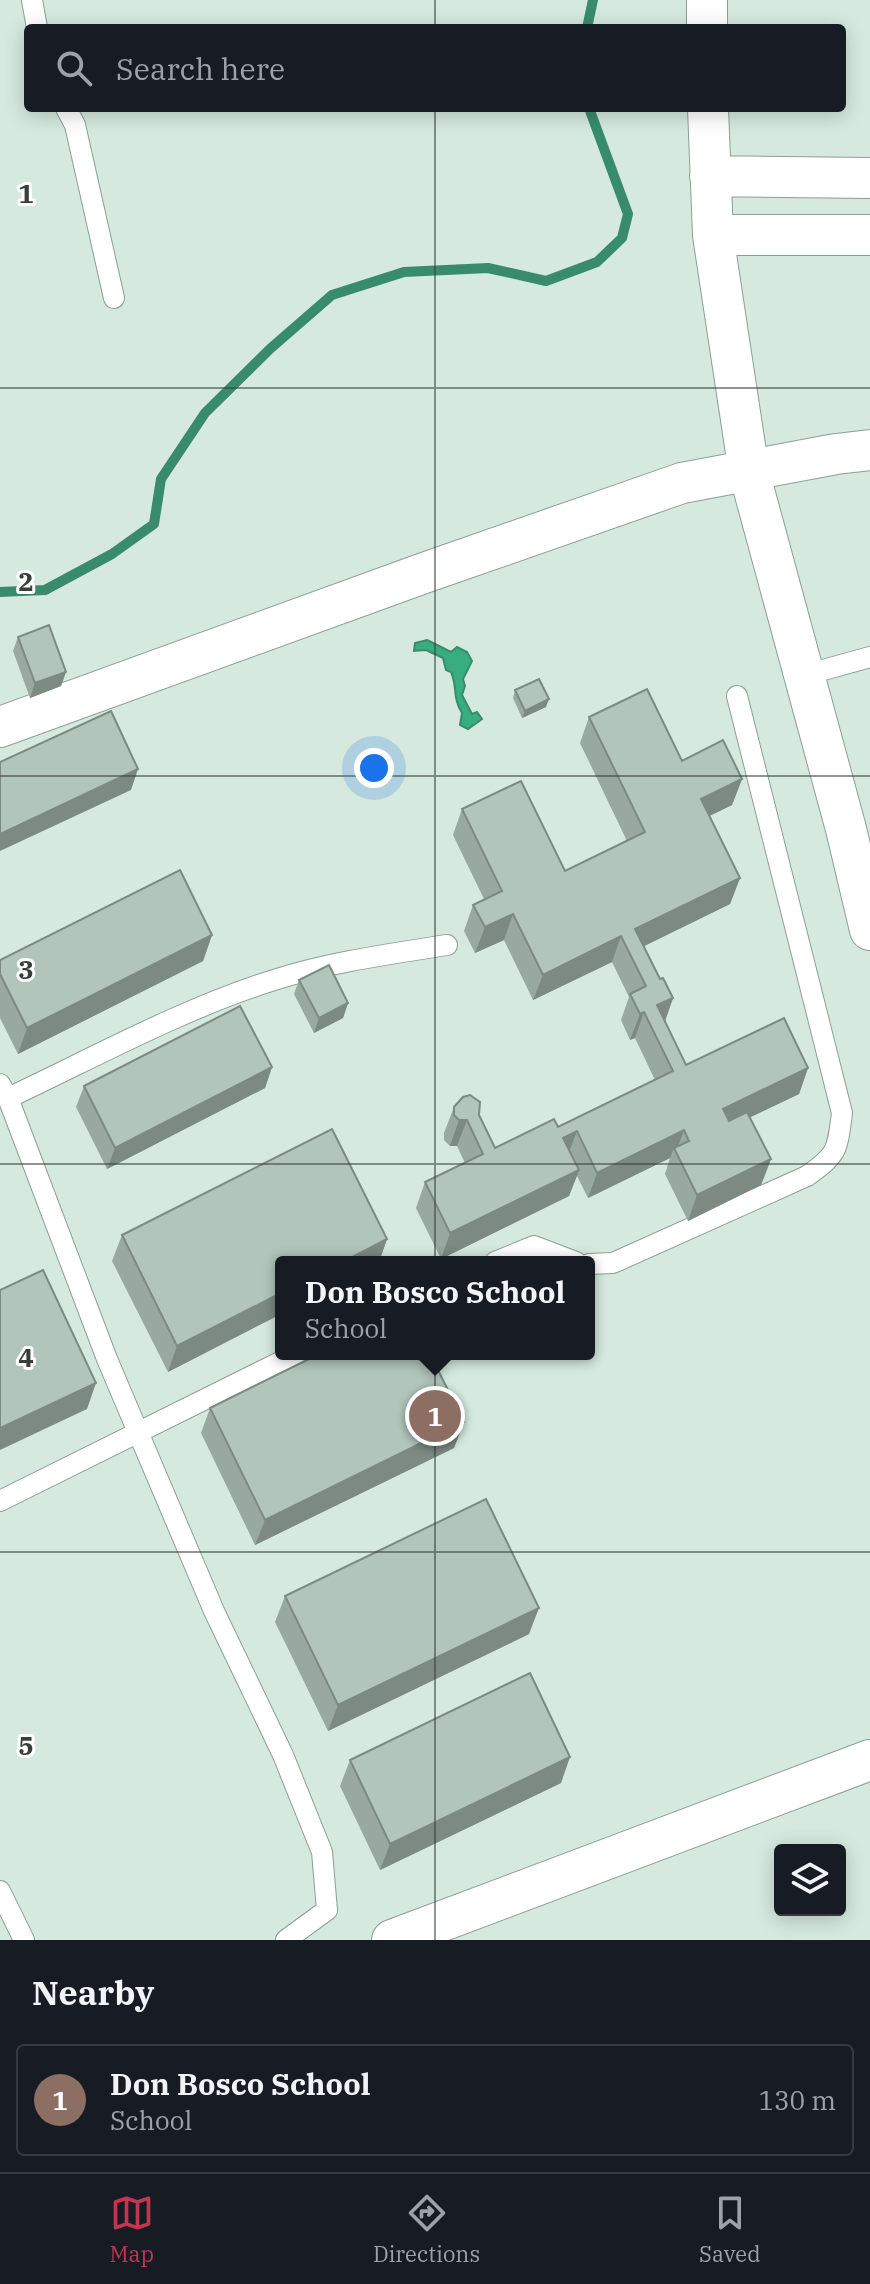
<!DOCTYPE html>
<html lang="en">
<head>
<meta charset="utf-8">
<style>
	body { margin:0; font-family:"IBM Plex Serif",serif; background:#242831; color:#f1f3f6 }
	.controls { position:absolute; right:24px; bottom:24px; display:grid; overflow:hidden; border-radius:8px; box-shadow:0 4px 20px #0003 }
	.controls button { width:72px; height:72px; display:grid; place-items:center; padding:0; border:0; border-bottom:2px solid #363941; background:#171b24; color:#f1f3f6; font:40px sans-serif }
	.you { position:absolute; left:374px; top:768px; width:28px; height:28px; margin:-20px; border:6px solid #fff; border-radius:50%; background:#1a73e8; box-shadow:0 0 0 12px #1a73e833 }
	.badge { display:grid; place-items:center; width:52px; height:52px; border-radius:50%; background:#c43453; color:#fff; font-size:26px; font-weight:700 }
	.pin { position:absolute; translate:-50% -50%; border:4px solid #fff; box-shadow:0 2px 8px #0006 }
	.popup { position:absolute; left:275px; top:1256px; width:320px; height:104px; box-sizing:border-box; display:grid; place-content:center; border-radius:8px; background:#171b24; filter:drop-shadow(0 2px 6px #0005); font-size:26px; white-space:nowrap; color:#9ea1a6 }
	.popup b { font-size:30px; color:#f1f3f6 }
	.popup::after { content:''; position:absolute; left:50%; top:100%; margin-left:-16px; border:16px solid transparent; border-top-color:#171b24 }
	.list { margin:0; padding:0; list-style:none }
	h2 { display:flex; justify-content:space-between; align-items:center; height:104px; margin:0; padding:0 32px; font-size:34px }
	h2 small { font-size:26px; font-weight:400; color:#9ea1a6 }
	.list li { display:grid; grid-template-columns:52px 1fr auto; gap:24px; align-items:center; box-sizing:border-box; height:112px; margin:0 16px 16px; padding:0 16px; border:2px solid #363941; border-radius:8px }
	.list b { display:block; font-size:30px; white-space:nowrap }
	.list p { margin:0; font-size:26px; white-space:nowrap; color:#9ea1a6 }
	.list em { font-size:26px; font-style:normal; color:#9ea1a6 }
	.icon { flex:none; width:44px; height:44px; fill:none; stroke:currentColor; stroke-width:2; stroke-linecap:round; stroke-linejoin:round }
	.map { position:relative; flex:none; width:870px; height:1940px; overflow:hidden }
	.search { position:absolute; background:#171b24; box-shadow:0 4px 20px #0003; left:24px; right:24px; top:24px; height:88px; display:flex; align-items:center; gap:20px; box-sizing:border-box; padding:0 28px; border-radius:8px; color:#9ea1a6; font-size:30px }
	.sheet { height:232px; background:#171b24 }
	nav { display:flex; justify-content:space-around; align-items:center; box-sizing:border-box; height:112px; border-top:2px solid #363941; background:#171b24; font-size:22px; color:#9ea1a6 }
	nav a { display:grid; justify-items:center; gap:4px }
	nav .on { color:#c43453 }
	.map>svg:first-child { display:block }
	.water { fill:#38ad80; stroke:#388c6b; stroke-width:2 }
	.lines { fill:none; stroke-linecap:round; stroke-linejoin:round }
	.stream { stroke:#388c6b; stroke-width:10 }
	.lane-casing { stroke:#8c9f95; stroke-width:22 }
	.street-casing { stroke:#8c9f95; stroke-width:42 }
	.lane { stroke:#fff; stroke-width:20 }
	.street { stroke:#fff; stroke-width:40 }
	.wall { fill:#98a9a0 }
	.shaded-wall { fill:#7c8a82 }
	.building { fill:#b1c5ba; stroke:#7c8a82; stroke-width:2 }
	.grid { fill:none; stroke:#373f3b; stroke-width:2; stroke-opacity:0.55 }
	.grid-label { font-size:26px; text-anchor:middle; font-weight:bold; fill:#373f3b; stroke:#fff; stroke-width:6; stroke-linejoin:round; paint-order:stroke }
</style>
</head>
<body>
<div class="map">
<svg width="870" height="1940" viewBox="0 0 870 1940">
	<rect width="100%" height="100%" fill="#d5e9de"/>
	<!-- water -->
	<path class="water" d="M427 640 451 652 457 647 467 652 472 661 463 679 465 686 462 695 472 714 477 712 482 719 468 729 460 725 462 713C452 697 458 688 451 672L446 670 443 658 426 650 414 651 415 643Z"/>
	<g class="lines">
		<!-- stream -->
		<path class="stream" d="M587 28 593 0
			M0 592 45 590 112 554 154 524 161 479 205 413 271 348 332 295 404 272 488 268 546 281 597 262 622 238 628 214 589 108"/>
		<!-- lane casing -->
		<g class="lane-casing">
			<path id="lane" d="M32 0 37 28
				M66 108 75 125 114 298
				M805 675 870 657
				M0 1084 8 1098 107 1359 214 1611 283 1755 322 1852 327 1910 286 1940
				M8 1098C95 1057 182 1009 274 980 330 962 390 954 447 945
				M495 1262 534 1246 576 1262
				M589 1264 613 1263 807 1176C838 1154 837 1151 842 1113L737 696
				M0 1501 296 1354
				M0 1891 24 1940"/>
		</g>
		<!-- street casing -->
		<g class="street-casing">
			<path id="street" d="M707 0V28
				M708 108 713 235 749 472 846 829 870 930
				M710 176 870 178
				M713 235H870
				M0 727 424 573 682 483 836 454 870 450
				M392 1940 870 1760"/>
		</g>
		<!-- lane -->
		<use href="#lane" class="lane"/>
		<!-- street -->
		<use href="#street" class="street"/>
	</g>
	<!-- wall -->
	<path class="wall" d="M18 637 66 672 61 686 30 698 13 651Z
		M515 690 546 707 522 718 513 698Z
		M589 717 682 761 742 779 732 805 709 816 740 878 730 904 644 946 660 979 673 998 665 1021 686 1065 808 1068 799 1094 750 1117 771 1159 761 1185 688 1221 665 1174 670 1158 588 1198 577 1176 569 1196 441 1259 416 1208 425 1182 465 1163 457 1146H450L444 1140V1133L454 1107 479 1115 495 1148 558 1127 655 1080 635 1038 630 1040 621 1020 629 997 612 962 533 1000 504 940 475 953 464 931 473 905 484 899 453 835 462 809 565 871 627 841 580 743Z
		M212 935 203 961 18 1054 0 1018V960Z
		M299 980 348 1003 343 1018 314 1033 294 994Z
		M272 1067 265 1088 107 1169 76 1107 84 1086Z
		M122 1235 387 1239 379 1262H281V1314L168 1372 112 1261Z
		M210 1408 464 1422 454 1448 255 1545 201 1433Z
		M285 1596 529 1634 328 1731 275 1622Z
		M350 1760 561 1783 380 1870 340 1786Z"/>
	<!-- shaded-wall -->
	<path class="shaded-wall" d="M66 672 61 686 30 698 35 683Z
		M549 699 546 707 522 718 525 711Z
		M138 769 131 790 0 851V834Z
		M742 779 732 805 691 825 701 799Z
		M740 878 730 904 630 953 635 929Z
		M513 914 504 940 475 953 485 927Z
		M212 935 203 961 18 1054 27 1028Z
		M621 936 612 962 533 1000 543 975Z
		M673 998 664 1024 657 1005Z
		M348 1003 343 1018 314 1033 319 1018Z
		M644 1012 635 1038 630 1040 640 1014Z
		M272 1067 265 1088 107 1169 115 1148Z
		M808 1068 799 1094 713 1135 723 1109Z
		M459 1120H467L457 1146H450Z
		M684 1130 676 1152 674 1148 670 1158 588 1198 597 1173Z
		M577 1131 567 1157 563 1138Z
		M771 1159 761 1185 688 1221 697 1195Z
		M579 1170 569 1196 441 1259 450 1233Z
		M387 1239 379 1262H343Z
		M281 1293V1314L168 1372 177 1346Z
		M96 1383 87 1409 0 1450V1428Z
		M464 1422 454 1448 255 1545 265 1520Z
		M539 1608 529 1634 328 1731 338 1705Z
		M570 1757 561 1783 380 1870 390 1844Z"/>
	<!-- building -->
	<path class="building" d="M49 625 66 672 35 683 18 637Z
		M539 679 549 699 525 711 515 690Z
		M647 689 682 761 723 740 742 779 701 799 740 878 635 929 660 979 663 978 673 998 657 1005 686 1065 784 1018 808 1068 723 1109 729 1121 747 1112 771 1159 697 1195 674 1148 689 1141 684 1130 597 1173 577 1131 563 1138 579 1170 450 1233 425 1182 483 1154 467 1120H459L454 1115V1107L463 1097 470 1095 480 1102 479 1115 495 1148 554 1119 558 1127 673 1071 644 1012 640 1014 630 994 646 986 621 936 543 975 513 914 485 927 473 905 502 891 462 809 521 781 565 871 645 832 589 717Z
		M111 711 138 769 0 834V762Z
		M180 870 212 935 27 1028 0 974V960Z
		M329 965 348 1003 319 1018 299 980Z
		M240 1006 272 1067 115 1148 84 1086Z
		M332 1129 387 1239 343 1262H281V1293L177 1346 122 1235Z
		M43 1270 96 1383 0 1428V1290Z
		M319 1354H430L464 1422 265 1520 210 1408Z
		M486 1499 539 1608 338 1705 285 1596Z
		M530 1673 570 1757 390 1844 350 1760Z"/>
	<!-- grid -->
	<path class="grid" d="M435 0V28M435 108V1940M0 388H870M0 776H870M0 1164H870M0 1552H870"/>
	<g class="grid-label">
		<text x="26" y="203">1</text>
		<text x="26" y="591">2</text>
		<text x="26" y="979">3</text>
		<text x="26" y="1367">4</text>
		<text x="26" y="1755">5</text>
	</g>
</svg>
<div class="controls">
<button><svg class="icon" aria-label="layers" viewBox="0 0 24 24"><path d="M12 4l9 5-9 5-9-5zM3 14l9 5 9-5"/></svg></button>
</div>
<div class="you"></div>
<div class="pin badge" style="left:435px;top:1416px;background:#8d6e63">1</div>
<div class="popup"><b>Don Bosco School</b>School</div>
<div class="search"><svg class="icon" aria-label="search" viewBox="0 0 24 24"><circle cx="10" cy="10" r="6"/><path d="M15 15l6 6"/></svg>Search here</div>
</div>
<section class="sheet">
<h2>Nearby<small></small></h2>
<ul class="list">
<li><span class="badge" style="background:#8d6e63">1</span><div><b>Don Bosco School</b><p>School</p></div><em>130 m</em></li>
</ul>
</section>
<nav>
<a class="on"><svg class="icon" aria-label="map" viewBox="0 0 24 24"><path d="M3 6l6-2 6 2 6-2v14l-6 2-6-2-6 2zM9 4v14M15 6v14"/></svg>Map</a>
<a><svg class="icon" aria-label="directions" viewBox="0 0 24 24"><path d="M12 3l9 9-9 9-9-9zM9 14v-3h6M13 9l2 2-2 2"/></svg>Directions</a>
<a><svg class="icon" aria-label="saved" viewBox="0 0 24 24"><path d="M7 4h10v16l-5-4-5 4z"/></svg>Saved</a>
</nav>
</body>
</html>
